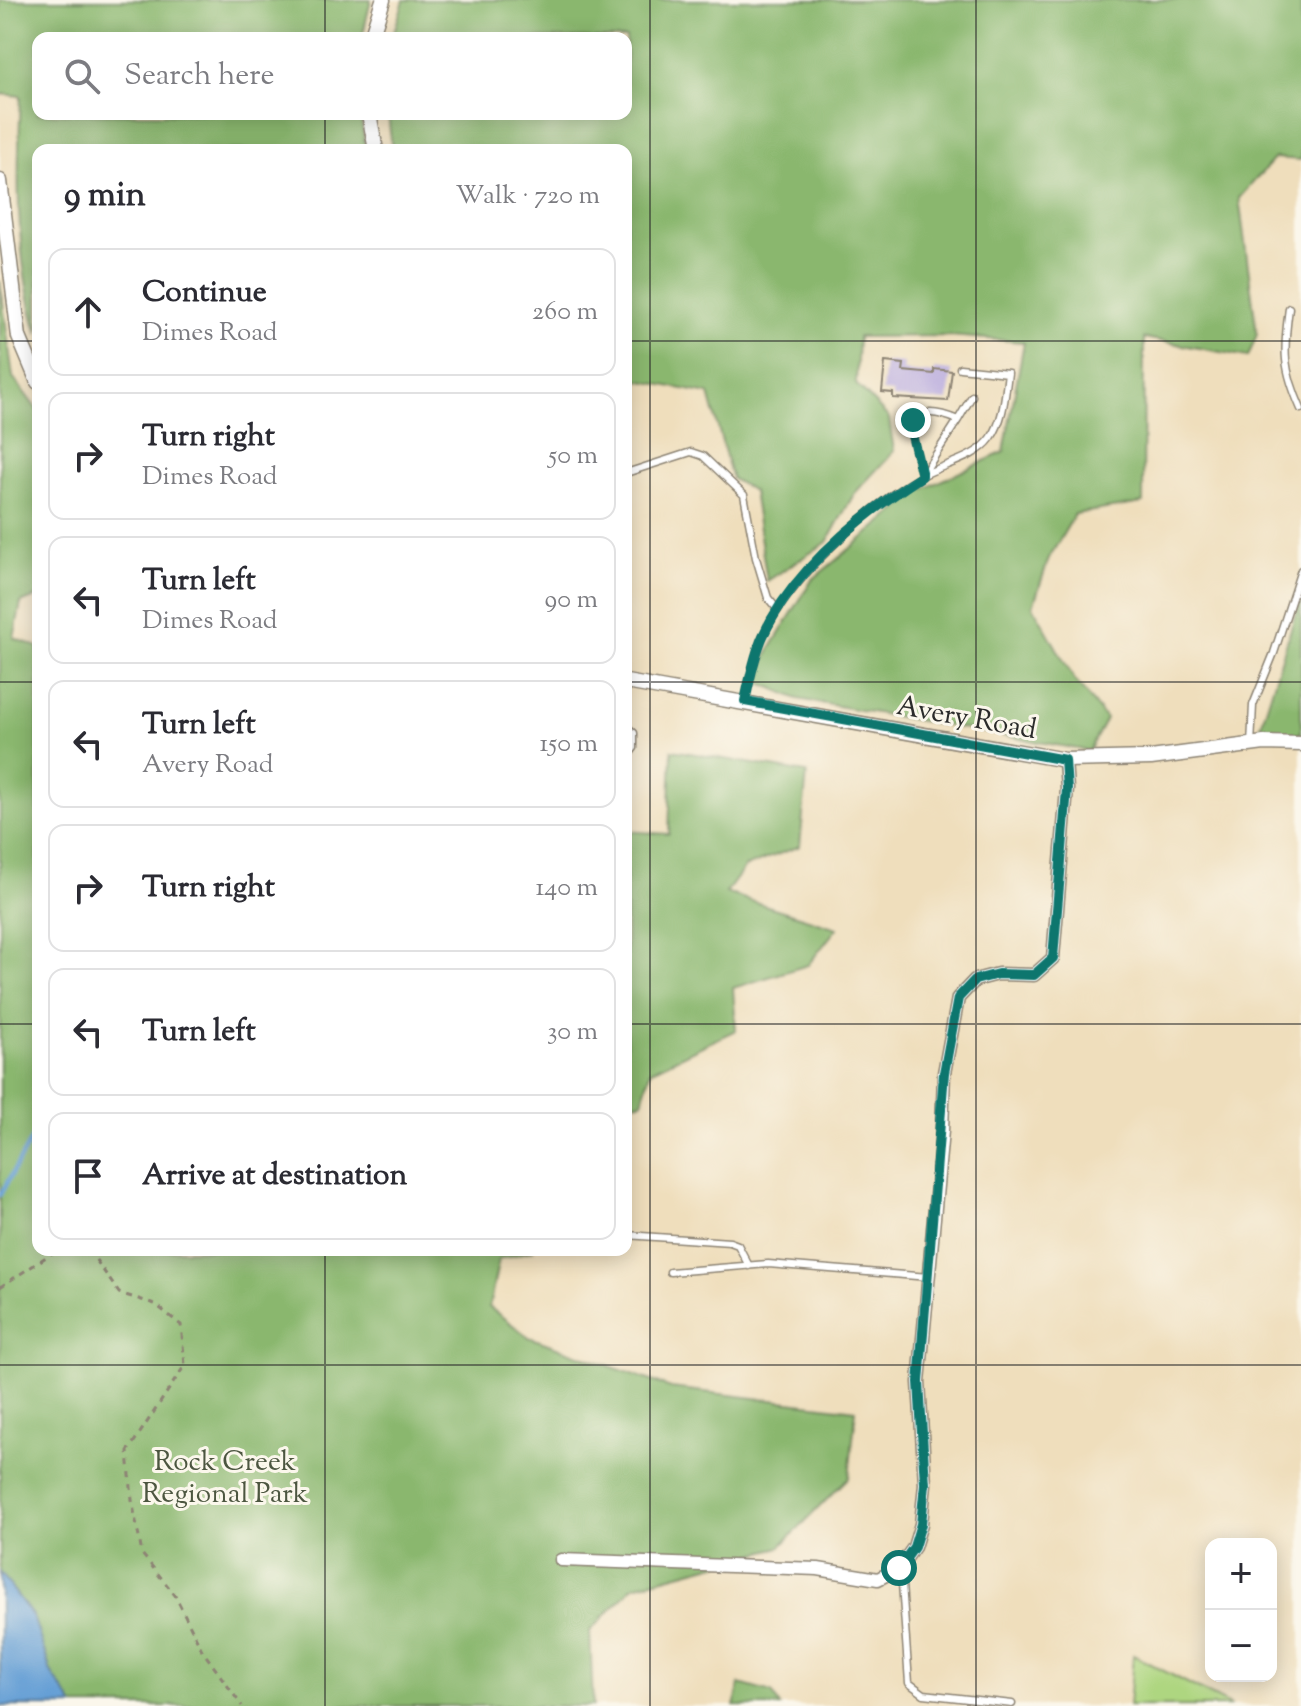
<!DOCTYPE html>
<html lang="en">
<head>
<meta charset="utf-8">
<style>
	body { margin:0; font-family:"Sorts Mill Goudy",serif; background:#f7f7f7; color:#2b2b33 }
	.controls { position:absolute; right:24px; bottom:24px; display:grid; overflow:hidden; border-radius:16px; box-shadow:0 4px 20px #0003 }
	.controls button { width:72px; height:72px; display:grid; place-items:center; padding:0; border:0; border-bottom:2px solid #e1e1e2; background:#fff; color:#2b2b33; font:40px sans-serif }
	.stop { position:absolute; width:24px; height:24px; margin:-18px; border:6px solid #0f766e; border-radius:50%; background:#fff }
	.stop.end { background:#0f766e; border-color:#fff; box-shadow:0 2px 8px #0008 }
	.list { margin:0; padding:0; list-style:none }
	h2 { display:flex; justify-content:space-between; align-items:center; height:104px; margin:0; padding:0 32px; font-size:34px }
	h2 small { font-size:26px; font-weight:400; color:#7c7c81 }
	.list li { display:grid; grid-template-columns:52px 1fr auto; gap:24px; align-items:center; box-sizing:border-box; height:128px; margin:0 16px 16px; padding:0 16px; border:2px solid #e1e1e2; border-radius:16px }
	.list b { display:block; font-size:30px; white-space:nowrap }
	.list p { margin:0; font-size:26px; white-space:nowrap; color:#7c7c81 }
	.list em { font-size:26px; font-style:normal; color:#7c7c81 }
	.icon { flex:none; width:44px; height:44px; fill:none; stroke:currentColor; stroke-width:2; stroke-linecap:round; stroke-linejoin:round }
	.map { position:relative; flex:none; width:1301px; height:1706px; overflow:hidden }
	.search { position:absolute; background:#fff; box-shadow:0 4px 20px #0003; left:32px; top:32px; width:600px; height:88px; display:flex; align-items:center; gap:20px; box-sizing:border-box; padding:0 28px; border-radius:16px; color:#7c7c81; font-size:30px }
	.panel { position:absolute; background:#fff; box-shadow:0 4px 20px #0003; left:32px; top:144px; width:600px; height:1112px; border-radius:16px }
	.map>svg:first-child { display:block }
	.green { fill:#aed680; stroke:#6c8056; stroke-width:2 }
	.forest { fill:#8ab76e; stroke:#5a714c; stroke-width:2 }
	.water { fill:#659fd5; stroke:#486580; stroke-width:2 }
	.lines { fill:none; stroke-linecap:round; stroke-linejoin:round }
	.stream { stroke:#659fd5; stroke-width:4 }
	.building { fill:#b1a2dc }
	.service-casing { stroke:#8d8474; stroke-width:9 }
	.minor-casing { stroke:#8d8474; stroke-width:15 }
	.tertiary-casing { stroke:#8d8474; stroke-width:17 }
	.path { stroke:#8d8474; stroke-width:3; stroke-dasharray:6 6; stroke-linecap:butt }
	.service { stroke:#fff; stroke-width:6 }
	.minor { stroke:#fff; stroke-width:12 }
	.tertiary { stroke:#fff; stroke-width:14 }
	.route { stroke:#0f766e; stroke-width:10 }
	.grid { fill:none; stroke:#2b2b2b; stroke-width:2; stroke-opacity:0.55 }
	.labels { text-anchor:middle; stroke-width:6; stroke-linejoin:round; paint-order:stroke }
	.street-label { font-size:28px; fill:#2b2b2b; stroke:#fbf7ec }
	.park-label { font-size:28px; fill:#4c5640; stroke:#fbf7ec }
</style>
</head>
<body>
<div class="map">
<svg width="1301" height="1706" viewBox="0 0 1301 1706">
	<rect width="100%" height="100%" fill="#fbf7ec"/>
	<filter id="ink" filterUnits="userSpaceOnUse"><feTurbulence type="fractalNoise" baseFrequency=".0125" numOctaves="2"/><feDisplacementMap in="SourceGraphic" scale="16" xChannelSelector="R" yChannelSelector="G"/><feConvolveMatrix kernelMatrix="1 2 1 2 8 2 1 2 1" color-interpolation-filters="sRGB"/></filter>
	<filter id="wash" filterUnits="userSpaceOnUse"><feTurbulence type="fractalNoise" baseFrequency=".006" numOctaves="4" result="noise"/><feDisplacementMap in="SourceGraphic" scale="32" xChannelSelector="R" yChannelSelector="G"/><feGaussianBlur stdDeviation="1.8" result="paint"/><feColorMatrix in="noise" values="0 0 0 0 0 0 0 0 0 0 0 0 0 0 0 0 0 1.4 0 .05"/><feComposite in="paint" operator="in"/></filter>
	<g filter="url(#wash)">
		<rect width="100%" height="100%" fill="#efdebc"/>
		<!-- green -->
		<path class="green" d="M1133 1655 1232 1706H1129Z"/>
		<!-- forest -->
		<path class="forest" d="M0 0H371L362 38H38V114H360L366 150H38V334C15 258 17 175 21 96L0 94Z
			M404 0H1301V160L1275 158 1239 198 1257 334 1248 357 1144 338 1143 503 1075 514 1049 558 1033 606 1074 679 1106 719 1089 751 798 699 756 681 770 649 812 580 921 490 1004 452 1024 342 950 336 858 337 856 384 889 418 894 451 854 494 827 542 767 581 753 491 732 479 709 394 626 378V150H392L388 114H626V38H392Z
			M0 281 13 377 38 411V596L21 603 14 638 38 647V1250H534L499 1259 489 1307 529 1337 671 1388 856 1410 849 1477 780 1547 634 1586 590 1631 593 1706H74L51 1673 33 1617 0 1572Z
			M1301 596V734L1259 732Z
			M672 750 807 773 800 846 745 867 726 893 837 928 808 965 733 988 736 1030 650 1071 642 1102 626 1103V831L669 834Z
			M740 1684 772 1693 780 1706H734Z"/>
		<!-- water -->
		<path class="water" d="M0 1572 33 1617 51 1672 74 1706H0Z"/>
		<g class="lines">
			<!-- stream -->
			<path class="stream" d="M0 1195 38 1127"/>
		</g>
		<g id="blocks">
			<!-- building -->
			<path class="building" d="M885 362 904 364 903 371 934 374V369L952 371 948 401 893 398V393L882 392Z"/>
		</g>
	</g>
	<g filter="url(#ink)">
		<use href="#blocks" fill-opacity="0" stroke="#8d8474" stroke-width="2"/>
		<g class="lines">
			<!-- service casing -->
			<g class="service-casing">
				<path id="service" d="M1289 308C1283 352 1283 368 1301 409
					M626 473 691 452 703 456 744 495 756 558 768 598 778 610
					M922 476 910 427C918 406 941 413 958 420L972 396
					M922 476 958 420
					M745 701C750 679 754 656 763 636 788 581 869 505 922 476 943 464 976 459 991 438 1004 419 1005 395 1008 373L960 368
					M626 726 634 733V748L626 758
					M1251 745 1253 705 1274 653 1301 570
					M626 1235 730 1242 738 1245 749 1266
					M670 1272 768 1264 929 1277
					M901 1569 909 1683 924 1694 1012 1704"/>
			</g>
			<!-- minor casing -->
			<g class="minor-casing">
				<path id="minor" d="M561 1560 818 1569 878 1579 899 1568 914 1547 921 1524 925 1484 919 1382 942 1131 944 1073 958 998 975 980 998 974 1034 975 1053 958 1067 789 1065 760"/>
			</g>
			<!-- tertiary casing -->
			<g class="tertiary-casing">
				<path id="tertiary" d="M371 38 383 0
					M369 114 376 150
					M0 181 19 337 38 382
					M626 682 1065 760 1151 758 1264 743 1301 744"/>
			</g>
			<!-- path -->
			<path class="path" d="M89 1250 119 1293 155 1304 181 1325 185 1365 128 1451 132 1500 142 1554 175 1595 202 1650 242 1706
				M0 1287 57 1250"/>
			<!-- service -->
			<use href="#service" class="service"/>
			<!-- minor -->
			<use href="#minor" class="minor"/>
			<!-- tertiary -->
			<use href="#tertiary" class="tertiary"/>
		</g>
	</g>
	<g class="lines" filter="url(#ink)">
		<!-- route -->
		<path class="route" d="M899 1568 914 1547 921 1524 925 1484 919 1382 944 1073 958 998 975 980 998 974 1034 975 1053 958 1067 789 1065 760 745 701C750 679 754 656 763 636 794 569 863 514 922 476L910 427 913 420"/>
	</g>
	<!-- grid -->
	<path class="grid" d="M325 0V38M650 0V1706M976 0V1706M325 114V150M0 341H38M626 341H1301M0 682H38M626 682H1301M0 1024H38M626 1024H1301M325 1250V1706M0 1365H1301"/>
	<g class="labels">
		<!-- street labels -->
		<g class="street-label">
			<text transform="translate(967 716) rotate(10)" y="10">Avery Road</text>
		</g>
		<!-- park labels -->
		<g class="park-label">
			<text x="225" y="1470">Rock Creek<tspan x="225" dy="32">Regional Park</tspan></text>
		</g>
	</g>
</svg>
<div class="controls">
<button>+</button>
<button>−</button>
</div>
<div class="stop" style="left:899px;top:1568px"></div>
<div class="stop end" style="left:913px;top:420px"></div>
<div class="search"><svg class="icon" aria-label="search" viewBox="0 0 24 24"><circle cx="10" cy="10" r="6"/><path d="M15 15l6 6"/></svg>Search here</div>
<section class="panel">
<h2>9 min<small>Walk · 720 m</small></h2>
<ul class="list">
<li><svg class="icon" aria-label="ahead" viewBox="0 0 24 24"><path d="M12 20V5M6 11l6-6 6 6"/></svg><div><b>Continue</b><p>Dimes Road</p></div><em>260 m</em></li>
<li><svg class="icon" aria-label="right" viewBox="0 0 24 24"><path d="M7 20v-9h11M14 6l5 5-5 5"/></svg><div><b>Turn right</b><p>Dimes Road</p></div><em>50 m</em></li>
<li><svg class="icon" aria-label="left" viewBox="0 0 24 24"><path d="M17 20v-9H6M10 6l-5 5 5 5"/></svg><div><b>Turn left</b><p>Dimes Road</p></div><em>90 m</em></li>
<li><svg class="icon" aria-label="left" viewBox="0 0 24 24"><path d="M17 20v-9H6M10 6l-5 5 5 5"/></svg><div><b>Turn left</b><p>Avery Road</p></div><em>150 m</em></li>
<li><svg class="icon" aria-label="right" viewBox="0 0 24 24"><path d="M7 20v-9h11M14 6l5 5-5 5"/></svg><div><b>Turn right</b></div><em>140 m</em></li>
<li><svg class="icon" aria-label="left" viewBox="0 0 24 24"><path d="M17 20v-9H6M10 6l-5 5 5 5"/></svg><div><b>Turn left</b></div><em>30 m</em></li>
<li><svg class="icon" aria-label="arrive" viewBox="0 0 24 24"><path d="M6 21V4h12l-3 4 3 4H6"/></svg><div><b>Arrive at destination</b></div></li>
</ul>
</section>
</div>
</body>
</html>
